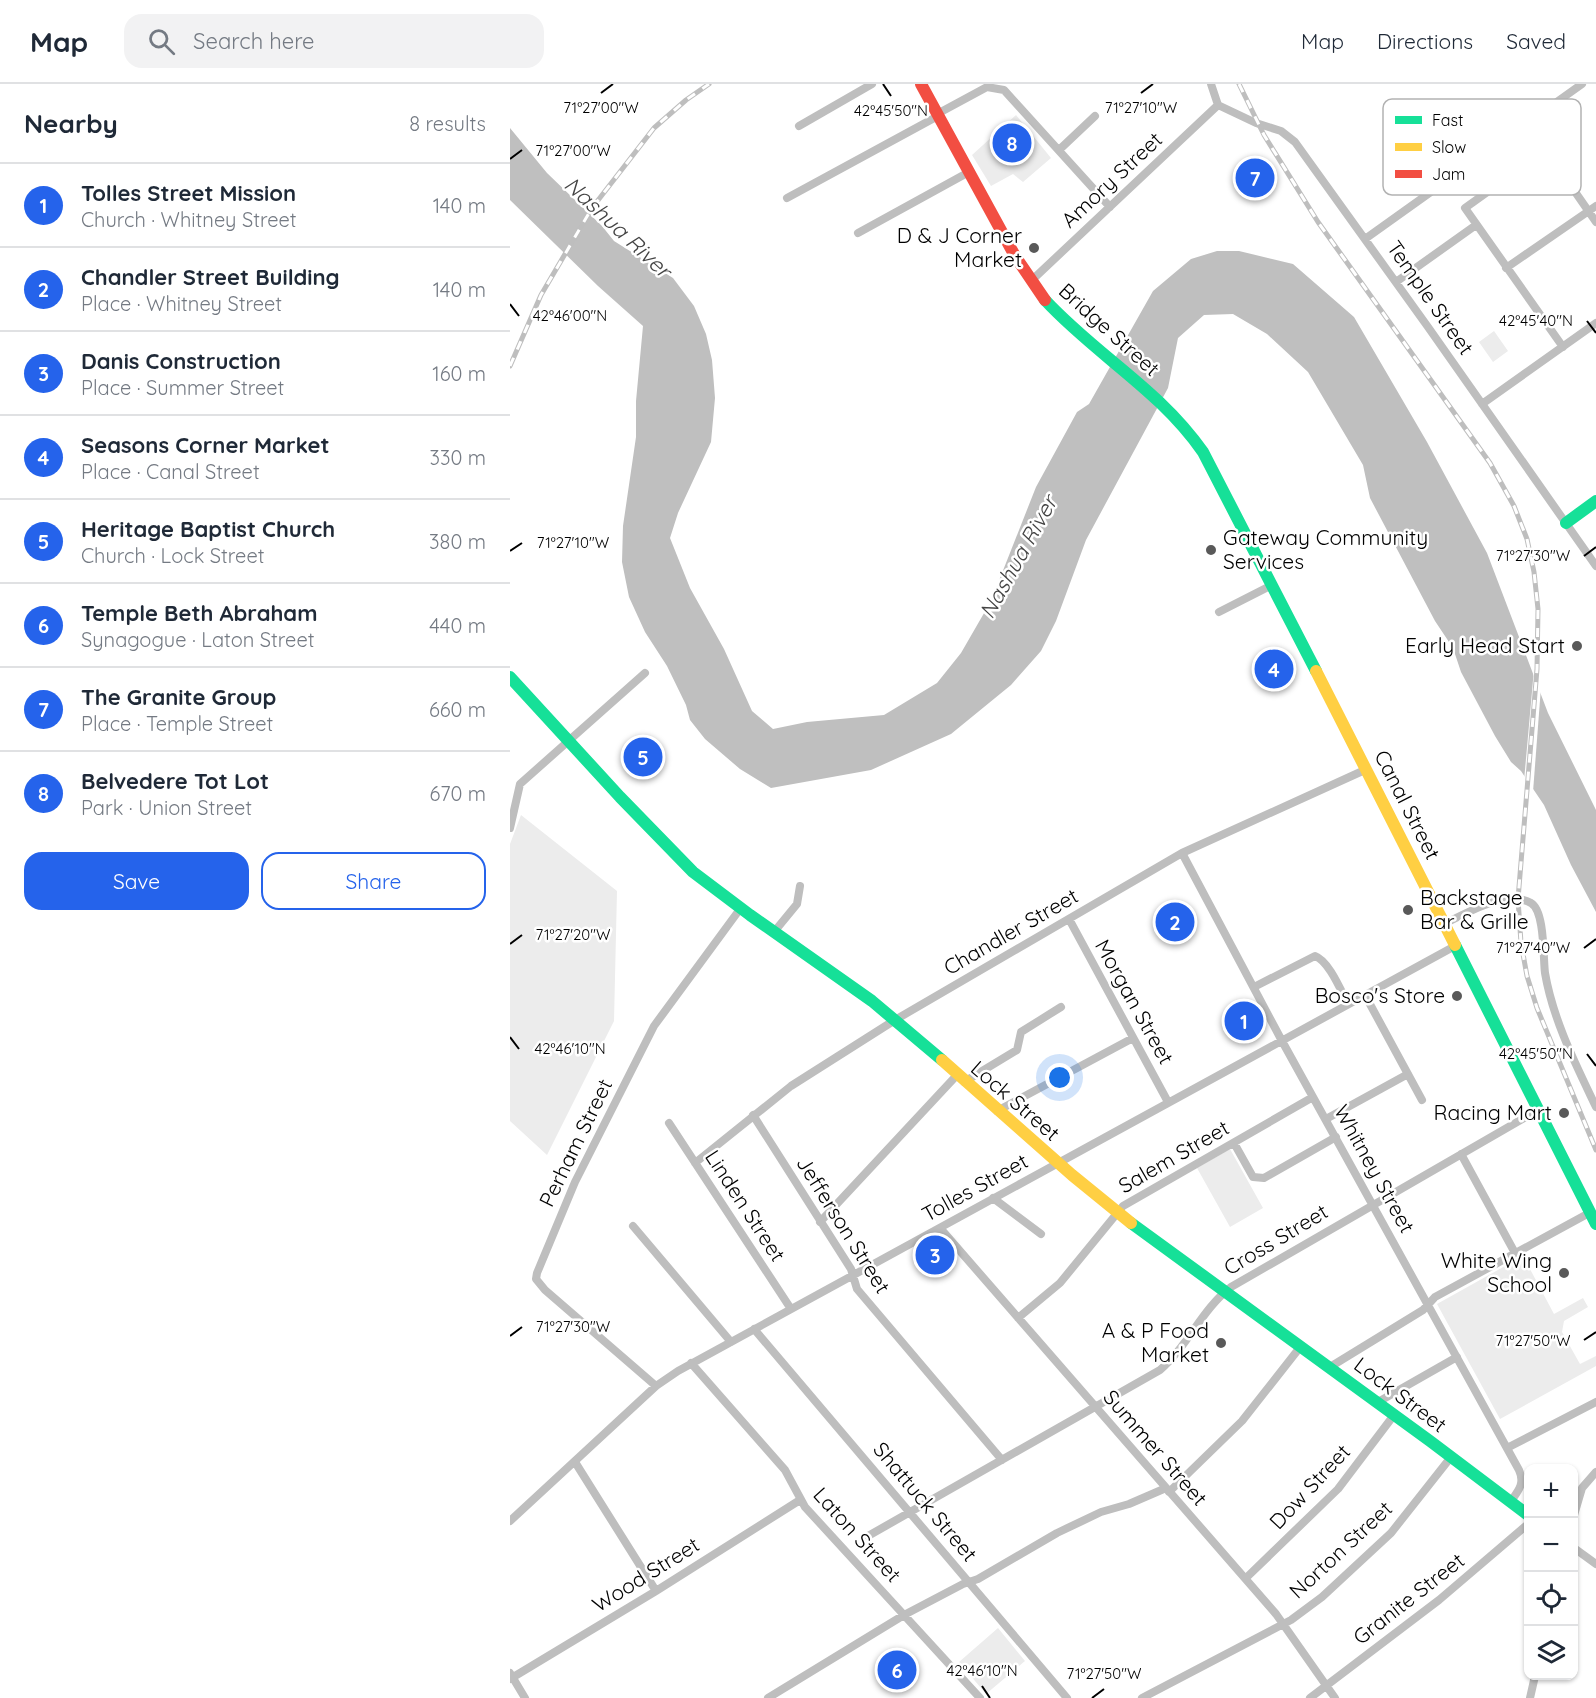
<!DOCTYPE html>
<html lang="en">
<head>
<meta charset="utf-8">
<style>
	body { margin:0; font-family:Quicksand,sans-serif; background:#f2f2f3; color:#1f2937 }
	.controls { position:absolute; right:18px; bottom:18px; display:grid; overflow:hidden; border-radius:12px; box-shadow:0 2px 4px #0004 }
	.controls button { width:54px; height:54px; display:grid; place-items:center; padding:0; border:0; border-bottom:2px solid #e0e1e3; background:#fff; color:#1f2937; font:30px sans-serif }
	.you { position:absolute; left:550px; top:994px; width:21px; height:21px; margin:-15px; border:4px solid #fff; border-radius:50%; background:#1a73e8; box-shadow:0 0 0 9px #1a73e833 }
	.badge { display:grid; place-items:center; width:39px; height:39px; border-radius:50%; background:#2563eb; color:#fff; font-size:20px; font-weight:700 }
	.pin { position:absolute; translate:-50% -50%; border:3px solid #fff; box-shadow:0 2px 6px #0006 }
	.list { margin:0; padding:0; list-style:none }
	h2 { display:flex; justify-content:space-between; align-items:center; height:78px; margin:0; padding:0 24px; font-size:26px }
	h2 small { font-size:20px; font-weight:400; color:#747a83 }
	.list li { display:grid; grid-template-columns:39px 1fr auto; gap:18px; align-items:center; box-sizing:border-box; height:84px; padding:0 24px; border-top:2px solid #e0e1e3 }
	.list b { display:block; font-size:22px; white-space:nowrap }
	.list p { margin:0; font-size:20px; white-space:nowrap; color:#747a83 }
	.list em { font-size:20px; font-style:normal; color:#747a83 }
	.actions { display:flex; gap:12px; padding:18px 24px }
	.actions a { flex:1; padding:14px 0; border:2px solid #2563eb; border-radius:18px; text-align:center; font-size:21px; color:#2563eb }
	.actions .main { background:#2563eb; color:#fff }
	.icon { flex:none; width:33px; height:33px; fill:none; stroke:currentColor; stroke-width:2; stroke-linecap:round; stroke-linejoin:round }
	.map { position:relative; flex:none; width:1086px; height:1614px; overflow:hidden }
	header { display:flex; align-items:center; gap:36px; box-sizing:border-box; height:84px; padding:0 30px; background:#fff; border-bottom:2px solid #e0e1e3 }
	header strong { font-size:28px }
	nav { display:flex; gap:33px; margin-inline-start:auto; font-size:21px }
	.search { width:420px; height:54px; background:#f2f2f3; display:flex; align-items:center; gap:15px; box-sizing:border-box; padding:0 21px; border-radius:18px; color:#747a83; font-size:22px }
	main { display:flex }
	aside { flex:1; background:#fff }
	.map>svg:first-child { display:block }
	.green { fill:#ececec }
	.water { fill:#bfbfbf }
	.pier { fill:#fff }
	.lines { fill:none; stroke-linecap:round; stroke-linejoin:round }
	.street { stroke:#bebebe; stroke-width:8 }
	.fast { stroke:#16e098; stroke-width:12 }
	.slow { stroke:#ffcf43; stroke-width:12 }
	.jam { stroke:#f24e42; stroke-width:12 }
	.rail-casing { stroke:#bebebe; stroke-width:5 }
	.rail { stroke:#fff; stroke-width:3; stroke-dasharray:9; stroke-linecap:butt }
	.ticks { fill:none; stroke:#000; stroke-width:2 }
	.poi-dot { fill:#595959; stroke:#fff; stroke-width:2 }
	.labels { text-anchor:middle; stroke-width:5; stroke-linejoin:round; paint-order:stroke }
	.street-label { font-size:21px; fill:#000; stroke:#fff }
	.poi-label { font-size:21px; fill:#000; stroke:#fff; text-anchor:end }
	.water-label { font-size:22px; font-style:italic; fill:#444; stroke:#fff }
	.key { fill:#fff; stroke:#b2b2b2; stroke-width:1.5 }
	.key-label { font-size:16px; fill:#000 }
	.ticks-label { font-size:15px; text-anchor:middle; fill:#000; stroke:#fff; stroke-width:5; stroke-linejoin:round; paint-order:stroke }
</style>
</head>
<body>
<header>
<strong>Map</strong>
<div class="search"><svg class="icon" aria-label="search" viewBox="0 0 24 24"><circle cx="10" cy="10" r="6"/><path d="M15 15l6 6"/></svg>Search here</div>
<nav><a>Map</a><a>Directions</a><a>Saved</a></nav>
</header>
<main>
<aside>
<h2>Nearby<small>8 results</small></h2>
<ul class="list">
<li><span class="badge">1</span><div><b>Tolles Street Mission</b><p>Church · Whitney Street</p></div><em>140 m</em></li>
<li><span class="badge">2</span><div><b>Chandler Street Building</b><p>Place · Whitney Street</p></div><em>140 m</em></li>
<li><span class="badge">3</span><div><b>Danis Construction</b><p>Place · Summer Street</p></div><em>160 m</em></li>
<li><span class="badge">4</span><div><b>Seasons Corner Market</b><p>Place · Canal Street</p></div><em>330 m</em></li>
<li><span class="badge">5</span><div><b>Heritage Baptist Church</b><p>Church · Lock Street</p></div><em>380 m</em></li>
<li><span class="badge">6</span><div><b>Temple Beth Abraham</b><p>Synagogue · Laton Street</p></div><em>440 m</em></li>
<li><span class="badge">7</span><div><b>The Granite Group</b><p>Place · Temple Street</p></div><em>660 m</em></li>
<li><span class="badge">8</span><div><b>Belvedere Tot Lot</b><p>Park · Union Street</p></div><em>670 m</em></li>
</ul>
<div class="actions"><a class="main">Save</a><a>Share</a></div>
</aside>
<div class="map">
<svg width="1086" height="1614" viewBox="0 0 1086 1614">
	<rect width="100%" height="100%" fill="#fff"/>
	<!-- green -->
	<path class="green" d="M506 31 541 74 513 98 503 90 481 102 462 71Z
		M984 247 998 267 983 278 969 258Z
		M11 731 107 807 104 937 37 1071 0 1037V760Z
		M720 1065 753 1124 720 1143 687 1084Z
		M1013 1172 1044 1230 1073 1214 1078 1223 1054 1237 1052 1248 1070 1280 1086 1272V1282L990 1335 927 1220Z
		M488 1544 515 1577 476 1610 449 1578Z"/>
	<!-- water -->
	<path class="water" d="M0 44 37 89 92 142 104 157 163 194 184 222 196 250 202 276 205 314 201 358 168 429 160 454 180 504 214 565 242 627 263 645 297 638 374 631 427 599 451 569 481 517 526 403 567 328 579 320 643 207 681 175 707 167H729L783 180 844 233 917 358 977 469 1038 629 1086 726V828L1061 781 1034 721 1011 687 1001 678 985 652 951 588 943 564 925 537 860 414 853 381 798 288 757 250 723 230 694 231 668 254 658 304 576 456 546 537 531 567 501 601 441 650 361 686 261 704 230 685 195 655 180 636 176 621 157 582 135 548 119 513 112 478 113 442 126 353V317L133 242 88 202 0 116Z"/>
	<!-- pier -->
	<path class="pier" d="M1024 585 1031 603 1023 708 1014 697Z"/>
	<g class="lines">
		<!-- street -->
		<path class="street" d="M701 0 708 21 746 39 771 47 785 58 918 243 1086 482
			M427 30 477 3 494 6 600 123
			M289 42 362 0
			M549 66 585 32
			M277 114 428 32
			M348 149 459 88
			M855 155 1072 0
			M996 184 1086 122
			M521 197 708 21
			M886 198 966 141
			M1053 263 955 124 1036 66 1086 138
			M972 320 1086 239
			M709 528 762 501
			M0 744 10 700 135 589
			M672 769 772 957 1009 1386C1015 1399 1009 1406 1001 1417
			M559 835 658 1018
			M934 840C956 829 998 805 1021 819 1035 827 1033 874 1035 889 1043 936 1066 981 1086 1023
			M264 848 287 820 290 802
			M744 903 805 872C819 877 831 907 838 920
			M855 911 912 1016
			M454 998 507 966 511 948 551 923
			M487 1027 623 954
			M243 1031 341 1185 347 1205 492 1376
			M816 1035 898 990
			M159 1039 281 1225
			M724 1059 743 1093 754 1094 826 1053
			M951 1070 1005 1169
			M185 1079 281 1002 385 936 672 769 857 685
			M483 1114 531 1150
			M310 1138 447 991
			M123 1142 221 1258
			M430 1144 766 1530 825 1614
			M508 1234 550 1199 613 1122 803 1013
			M244 1245 557 1614
			M181 1279 275 1386 295 1423 470 1614
			M820 1283 913 1226 925 1213 1081 1128
			M146 1302 35 1206 26 1195 27 1189 65 1098 144 942 230 825
			M868 1318 947 1273
			M997 1364 1086 1318
			M65 1378 146 1507
			M659 1408 732 1337 791 1262
			M1064 1431 1072 1404 1086 1388
			M0 1437 146 1302 168 1287 945 862
			M358 1452 650 1286C678 1262 692 1225 721 1203L1028 1026
			M1064 1464 1086 1480
			M736 1494 828 1405 884 1331
			M0 1589 15 1614
			M0 1595 146 1507 290 1416
			M258 1614 394 1531 453 1500 468 1495 547 1449 591 1428 619 1420 656 1404
			M632 1614 781 1536 812 1513 881 1449 941 1373
			M800 1614 929 1516 1018 1440
			M1020 1614 1025 1592"/>
		<!-- fast -->
		<path class="fast" d="M535 216C587 272 649 305 693 368L806 587
			M1056 439 1086 417
			M0 593 110 713 183 788 240 831 362 917 432 976
			M945 861 1086 1140
			M621 1139 920 1357 1018 1431"/>
		<!-- slow -->
		<path class="slow" d="M806 587 945 861
			M432 976 562 1091 621 1139"/>
		<!-- jam -->
		<path class="jam" d="M411 0 505 172 535 216"/>
		<!-- rail casing -->
		<g class="rail-casing">
			<path id="rail" d="M729 0 754 51 808 138 980 379 1004 422 1017 455 1024 488 1028 525 1027 585 1008 815 1011 859 1017 892 1027 924 1086 1066
				M0 282 31 211 82 124 144 44 176 16 199 0"/>
		</g>
		<!-- rail -->
		<use href="#rail" class="rail"/>
	</g>
	<!-- ticks -->
	<path class="ticks" d="M373 0 381 12M91 9 103 0M631 9 643 0M0 75 12 66M0 220 9 232M1077 237 1086 249M0 467 12 459M1074 472 1086 463M0 860 12 851M1074 864 1086 855M0 953 9 965M1077 970 1086 982M0 1252 12 1243M1074 1256 1086 1248M472 1602 480 1614M582 1614 594 1605"/>
	<!-- markers -->
	<g class="poi-dot">
		<circle cx="524" cy="164" r="6"/>
		<circle cx="701" cy="466" r="6"/>
		<circle cx="1067" cy="562" r="6"/>
		<circle cx="898" cy="826" r="6"/>
		<circle cx="947" cy="912" r="6"/>
		<circle cx="1054" cy="1029" r="6"/>
		<circle cx="1054" cy="1189" r="6"/>
		<circle cx="711" cy="1259" r="6"/>
	</g>
	<g class="labels">
		<!-- street labels -->
		<g class="street-label">
			<text transform="translate(602 96) rotate(-43)" y="7">Amory Street</text>
			<text transform="translate(920 214) rotate(55)" y="7">Temple Street</text>
			<text transform="translate(599 246) rotate(42)" y="7">Bridge Street</text>
			<text transform="translate(897 721) rotate(63)" y="7">Canal Street</text>
			<text transform="translate(501 848) rotate(-30)" y="7">Chandler Street</text>
			<text transform="translate(624 918) rotate(61)" y="7">Morgan Street</text>
			<text transform="translate(505 1017) rotate(41)" y="7">Lock Street</text>
			<text transform="translate(66 1059) rotate(-64)" y="7">Perham Street</text>
			<text transform="translate(664 1073) rotate(-30)" y="7">Salem Street</text>
			<text transform="translate(864 1085) rotate(61)" y="7">Whitney Street</text>
			<text transform="translate(465 1104) rotate(-29)" y="7">Tolles Street</text>
			<text transform="translate(235 1122) rotate(57)" y="7">Linden Street</text>
			<text transform="translate(333 1141) rotate(58)" y="7">Jefferson Street</text>
			<text transform="translate(766 1156) rotate(-31)" y="7">Cross Street</text>
			<text transform="translate(890 1311) rotate(37)" y="7">Lock Street</text>
			<text transform="translate(645 1364) rotate(49)" y="7">Summer Street</text>
			<text transform="translate(800 1403) rotate(-47)" y="7">Dow Street</text>
			<text transform="translate(415 1418) rotate(50)" y="7">Shattuck Street</text>
			<text transform="translate(347 1451) rotate(48)" y="7">Laton Street</text>
			<text transform="translate(831 1466) rotate(-43)" y="7">Norton Street</text>
			<text transform="translate(136 1491) rotate(-32)" y="7">Wood Street</text>
			<text transform="translate(899 1515) rotate(-38)" y="7">Granite Street</text>
		</g>
		<!-- poi labels -->
		<g class="poi-label">
			<text x="512" y="159">D &amp; J Corner<tspan x="512" dy="24">Market</tspan></text>
			<text x="713" y="461" text-anchor="start">Gateway Community<tspan x="713" dy="24">Services</tspan></text>
			<text x="1055" y="569">Early Head Start</text>
			<text x="910" y="821" text-anchor="start">Backstage<tspan x="910" dy="24">Bar &amp; Grille</tspan></text>
			<text x="935" y="919">Bosco's Store</text>
			<text x="1042" y="1036">Racing Mart</text>
			<text x="1042" y="1184">White Wing<tspan x="1042" dy="24">School</tspan></text>
			<text x="699" y="1254">A &amp; P Food<tspan x="699" dy="24">Market</tspan></text>
		</g>
		<!-- water labels -->
		<g class="water-label">
			<text transform="translate(108 143) rotate(43)" y="8">Nashua River</text>
			<text transform="translate(508 473) rotate(-61)" y="8">Nashua River</text>
		</g>
	</g>
	<!-- legend -->
	<rect x="873" y="15" width="198" height="96" rx="9" class="key"/>
	<rect x="885" y="32" width="27" height="8" fill="#16e098"/>
	<rect x="885" y="59" width="27" height="8" fill="#ffcf43"/>
	<rect x="885" y="86" width="27" height="8" fill="#f24e42"/>
	<g class="key-label">
		<text x="922" y="42">Fast</text>
		<text x="922" y="69">Slow</text>
		<text x="922" y="96">Jam</text>
	</g>
	<g class="ticks-label">
		<text x="91" y="29">71°27'00"W</text>
		<text x="631" y="29">71°27'10"W</text>
		<text x="381" y="32">42°45'50"N</text>
		<text x="63" y="72">71°27'00"W</text>
		<text x="60" y="237">42°46'00"N</text>
		<text x="1026" y="242">42°45'40"N</text>
		<text x="63" y="464">71°27'10"W</text>
		<text x="1023" y="477">71°27'30"W</text>
		<text x="63" y="856">71°27'20"W</text>
		<text x="1023" y="869">71°27'40"W</text>
		<text x="60" y="970">42°46'10"N</text>
		<text x="1026" y="975">42°45'50"N</text>
		<text x="63" y="1248">71°27'30"W</text>
		<text x="1023" y="1262">71°27'50"W</text>
		<text x="472" y="1592">42°46'10"N</text>
		<text x="594" y="1595">71°27'50"W</text>
	</g>
</svg>
<div class="controls">
<button>+</button>
<button>−</button>
<button><svg class="icon" aria-label="locate" viewBox="0 0 24 24"><circle cx="12" cy="12" r="6"/><path d="M12 2v4M12 18v4M2 12h4M18 12h4"/></svg></button>
<button><svg class="icon" aria-label="layers" viewBox="0 0 24 24"><path d="M12 4l9 5-9 5-9-5zM3 14l9 5 9-5"/></svg></button>
</div>
<div class="you"></div>
<div class="pin badge" style="left:734px;top:937px">1</div>
<div class="pin badge" style="left:665px;top:838px">2</div>
<div class="pin badge" style="left:425px;top:1171px">3</div>
<div class="pin badge" style="left:764px;top:585px">4</div>
<div class="pin badge" style="left:133px;top:673px">5</div>
<div class="pin badge" style="left:387px;top:1586px">6</div>
<div class="pin badge" style="left:745px;top:94px">7</div>
<div class="pin badge" style="left:502px;top:59px">8</div>
</div>
</main>
</body>
</html>
